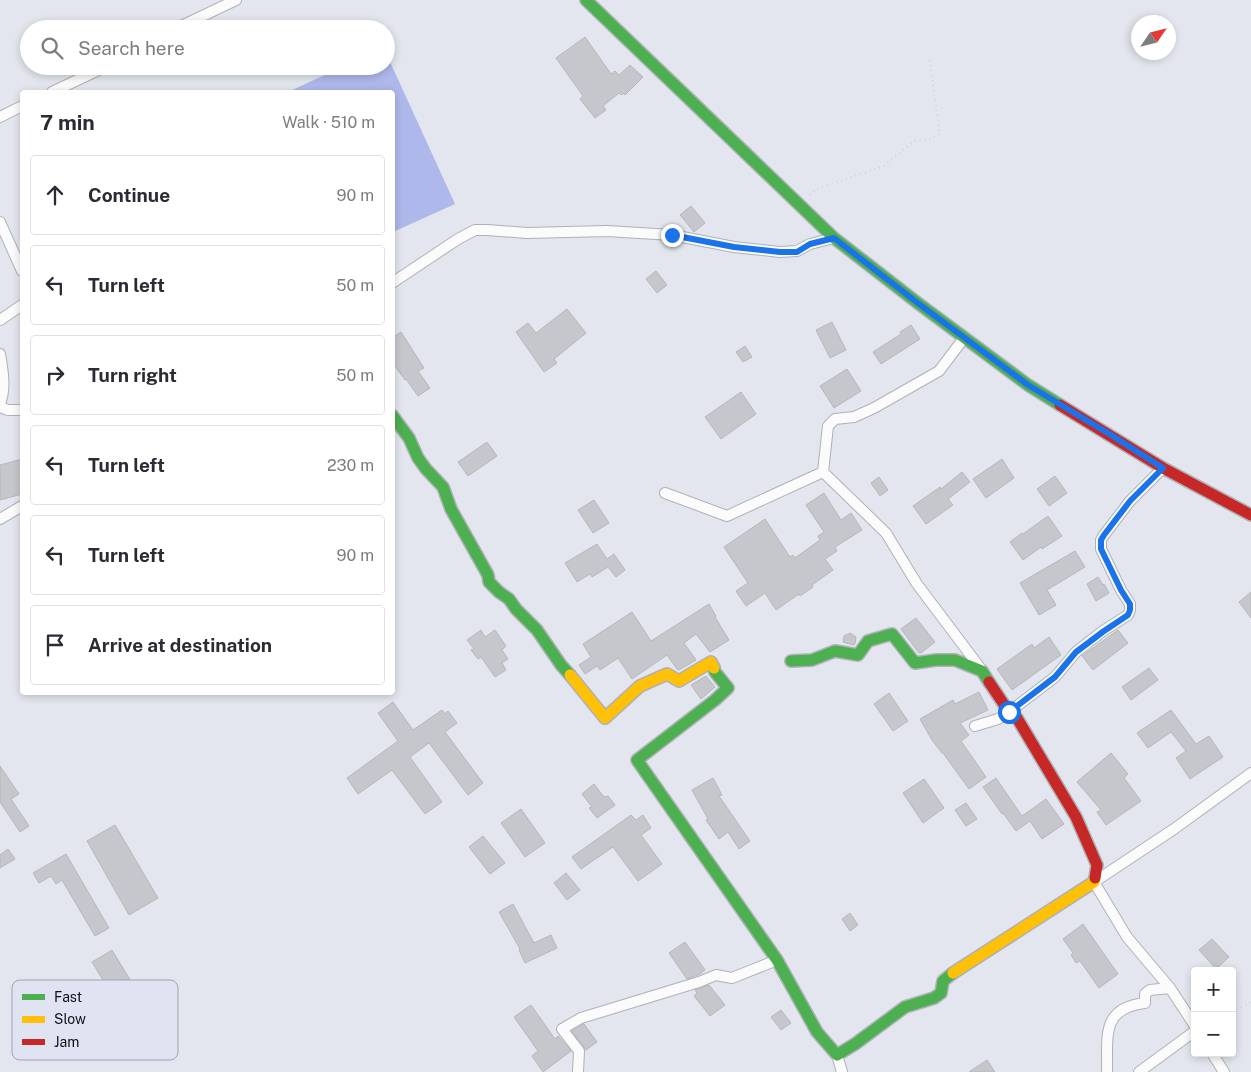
<!DOCTYPE html>
<html lang="en">
<head>
<meta charset="utf-8">
<style>
	body { margin:0; font-family:"Public Sans",sans-serif; background:#f2f2f3; color:#2b2b33 }
	.controls { position:absolute; right:15px; bottom:15px; display:grid; overflow:hidden; border-radius:5px; box-shadow:0 2px 8px #0003 }
	.controls button { width:45px; height:45px; display:grid; place-items:center; padding:0; border:0; border-bottom:1px solid #e1e1e2; background:#fff; color:#2b2b33; font:25px sans-serif }
	.compass { position:absolute; left:1131px; top:15px; width:45px; height:45px; border-radius:50%; background:#fff; box-shadow:0 2px 8px #0003; rotate:55deg }
	.stop { position:absolute; width:15px; height:15px; margin:-11px; border:4px solid #1a73e8; border-radius:50%; background:#fff }
	.stop.end { background:#1a73e8; border-color:#fff; box-shadow:0 1px 5px #0008 }
	.list { margin:0; padding:0; list-style:none }
	h2 { display:flex; justify-content:space-between; align-items:center; height:65px; margin:0; padding:0 20px; font-size:21px }
	h2 small { font-size:16px; font-weight:400; color:#7c7c81 }
	.list li { display:grid; grid-template-columns:32px 1fr auto; gap:15px; align-items:center; box-sizing:border-box; height:80px; margin:0 10px 10px; padding:0 10px; border:1px solid #e1e1e2; border-radius:5px }
	.list b { display:block; font-size:19px; white-space:nowrap }
	.list em { font-size:16px; font-style:normal; color:#7c7c81 }
	.icon { flex:none; width:28px; height:28px; fill:none; stroke:currentColor; stroke-width:2; stroke-linecap:round; stroke-linejoin:round }
	.map { position:relative; flex:none; width:1251px; height:1072px; overflow:hidden }
	.search { position:absolute; background:#fff; box-shadow:0 2px 8px #0003; left:20px; top:20px; width:375px; height:55px; display:flex; align-items:center; gap:12px; box-sizing:border-box; padding:0 18px; border-radius:28px; color:#7c7c81; font-size:19px }
	.panel { position:absolute; background:#fff; box-shadow:0 2px 8px #0003; left:20px; top:90px; width:375px; height:605px; border-radius:5px }
	.map>svg:first-child { display:block }
	.water { fill:#afb8ea }
	.building { fill:#c5c7cc; stroke:#b5b7bc }
	.lines { fill:none; stroke-linecap:round; stroke-linejoin:round }
	.street-casing { stroke:#afb1b7; stroke-width:12 }
	.fast-casing { stroke:#afb1b7; stroke-width:14 }
	.slow-casing { stroke:#afb1b7; stroke-width:14 }
	.jam-casing { stroke:#afb1b7; stroke-width:14 }
	.path { stroke:#d1d2d4; stroke-width:2; stroke-dasharray:1 4; stroke-linecap:butt }
	.street { stroke:#fbfbfc; stroke-width:10 }
	.fast { stroke:#4caf50; stroke-width:11 }
	.slow { stroke:#ffc107; stroke-width:11 }
	.jam { stroke:#c62828; stroke-width:11 }
	.route { stroke:#1a73e8; stroke-width:6 }
	.key { fill:#dfe3f2; stroke:#a1a4b0; stroke-width:1 }
	.key-label { font-size:14px; fill:#0f1015 }
</style>
</head>
<body>
<div class="map">
<svg width="1251" height="1072" viewBox="0 0 1251 1072">
	<rect width="100%" height="100%" fill="#e3e6ee"/>
	<!-- water -->
	<path class="water" d="M386 53 455 204 393 232 392 92H288L344 66H386Z"/>
	<!-- building -->
	<path class="building" d="M585 37 611 74 615 71 619 75 630 65 643 77 625 95 624 93 621 95 619 93 603 106 606 110 595 118 580 99 583 96 556 58Z
		M691 206 705 223 694 232 680 215Z
		M656 271 667 285 657 293 646 279Z
		M567 309 586 333 554 359 557 363 544 372 516 332 528 323 536 333Z
		M832 322 846 350 830 358 816 330Z
		M911 325 920 339 881 364 873 352 901 334 900 332Z
		M401 332 424 368 418 371 430 388 418 396 406 379 405 380 392 362V338Z
		M745 346 752 357 743 362 736 352Z
		M847 369 861 391 834 408 820 386Z
		M741 392 756 414 721 439 705 417Z
		M487 442 497 456 468 476 458 462Z
		M22 459V494L0 500V465Z
		M1002 459 1014 478 986 498 973 479Z
		M962 472 970 482 948 499 953 505 926 524 913 506 940 487 941 489Z
		M1055 476 1067 493 1049 506 1037 489Z
		M879 477 888 490 880 496 871 483Z
		M824 493 841 520 851 513 862 530 835 547 837 551 825 559 833 570 812 585 813 587 800 596 799 594 776 610 765 593 746 606 736 591 748 583 724 547 765 519 790 557 793 555 795 558 820 540 818 536 824 532 806 505Z
		M594 500 609 523 593 533 578 510Z
		M1048 516 1062 536 1042 549 1041 547 1023 560 1010 542 1022 533 1023 534Z
		M597 544 607 559 614 554 625 570 616 577 608 567 592 577 590 574 577 582 565 563Z
		M1075 551 1085 567 1047 590 1056 605 1039 615 1020 583Z
		M1098 577 1103 585 1104 584 1109 593 1096 601 1087 584Z
		M1251 592V618L1239 602Z
		M709 604 716 616 715 617 729 640 710 652 696 634 684 643 696 660 679 670 677 669 667 655 632 679 618 658 600 670 597 666 585 674 579 665 591 657 583 644 632 612 651 641Z
		M916 618 935 642 921 653H919L901 629Z
		M481 630 485 637 495 630 506 646 502 650 508 659 502 663 506 670 495 677 481 657 478 659 471 650 474 649 467 640Z
		M1118 630 1128 643 1093 670 1082 656Z
		M850 633 856 637 855 644 853 645 843 642 844 636Z
		M1049 637 1061 655 1012 690 997 669 1032 644 1034 648Z
		M1149 668 1158 680 1131 700 1122 687Z
		M706 676 715 687 701 699 691 685Z
		M979 692 988 710 960 723 969 735 961 741 986 777 969 789 943 753H942L932 740 920 719 953 700 955 704Z
		M889 693 908 721 893 731 874 704Z
		M393 702 413 730 442 710 445 714 448 711 457 723 445 732 483 783 468 795 429 743 410 757 442 802 425 814 392 770 358 794 347 778 398 741 378 713Z
		M1171 710 1196 744 1209 736 1223 757 1190 779 1176 758 1186 751 1171 732 1148 748 1137 733Z
		M1111 753 1128 774 1124 778 1141 801 1106 825 1097 812 1101 810 1077 782Z
		M0 766 19 794 11 799 29 826 20 832 0 802Z
		M713 778 722 795 719 796 750 841 739 849 728 832 719 839 706 820 708 819 692 790Z
		M996 778 1022 816 1046 799 1064 824 1042 839 1030 821 1016 831 1003 813 1002 814 983 787Z
		M924 779 944 808 923 823 903 793Z
		M594 784 604 797 608 796 615 805 597 818 589 808 592 807 582 794Z
		M966 803 977 819 966 826 955 810Z
		M521 809 545 843 525 857 501 823Z
		M631 815 636 820 643 815 651 828 641 835 662 864 638 881 613 847 581 869 572 857Z
		M115 825 158 898 129 915 87 841Z
		M483 836 505 863 490 874 469 847Z
		M8 849 15 859 0 868V855Z
		M66 854 109 928 95 936 62 880 56 884 51 876 39 883 33 873Z
		M566 873 580 890 567 900 554 883Z
		M513 904 534 943 551 935 557 948 525 963 519 950 520 949 499 912Z
		M850 913 858 925 850 931 842 919Z
		M1083 924 1118 974 1099 988 1080 961 1076 963 1071 955 1073 953 1063 939Z
		M1212 939 1229 957 1216 969 1199 950Z
		M685 942 705 970 700 974 687 979 669 953Z
		M112 950 132 983 112 995 92 962Z
		M709 985 725 1005 710 1016 694 996 697 993 695 990Z
		M531 1005 555 1039 558 1036 571 1051 543 1072 532 1056 538 1051 514 1017Z
		M781 1010 791 1023 781 1030 771 1017Z
		M584 1024 597 1042 586 1050 584 1047 572 1031Z
		M987 1060 995 1072H969Z"/>
	<g class="lines">
		<!-- street casing -->
		<g class="street-casing">
			<path id="street" d="M175 29 236 0
				M52 92 107 66
				M0 117 22 106
				M0 222 22 271
				M392 283 458 239 475 230H487L527 233 607 231 672 235 734 247 780 252 797 251 810 244 834 238
				M0 320 22 305
				M961 342 939 371 874 408 854 417 835 419 828 426 823 472 886 533 917 584 981 669
				M0 354C3 372 6 387 0 404
				M0 407 8 410H22
				M665 493 727 516 823 472
				M0 519 22 506
				M975 726 998 719 1009 712 1055 677 1076 652 1103 631 1128 615 1130 610V604L1121 590 1101 549V540L1104 535 1130 501 1163 468
				M1195 1026 1170 988 1127 937 1094 882 1174 829 1251 773
				M1212 1053 1224 1072
				M837 1055 842 1072
				M578 1072 579 1051 562 1029 581 1018 699 982 716 975 732 978 777 960
				M1107 1072C1108 1038 1100 1008 1145 1003V994L1150 990 1170 988
				M1139 1072 1195 1031"/>
		</g>
		<!-- fast casing -->
		<g class="fast-casing">
			<path id="fast" d="M586 0 834 238 919 304 1028 385 1060 405
				M392 415 409 438 418 458 426 469 443 487 451 509 488 575 489 582 499 592 509 599 516 609 537 630 561 665 570 675
				M791 661 812 660 835 651 858 655 868 641 892 634 915 663 936 660H955L982 671 989 682
				M714 668 715 672 728 688 715 700 637 760 777 960 817 1032 837 1055 855 1044 905 1007 934 998 941 993 943 981 953 973"/>
		</g>
		<!-- slow casing -->
		<g class="slow-casing">
			<path id="slow" d="M570 675 605 718 640 686 667 674 679 681 711 662 714 668
				M953 973 1094 882 1095 878"/>
		</g>
		<!-- jam casing -->
		<g class="jam-casing">
			<path id="jam" d="M1060 405 1163 468 1251 515
				M989 682 1009 712 1017 718 1076 817 1097 865 1095 878"/>
		</g>
		<!-- path -->
		<path class="path" d="M810 195 816 189 884 166 914 141 930 139 940 134 929 57
			M1232 1012 1251 1002"/>
		<!-- street -->
		<use href="#street" class="street"/>
		<!-- fast -->
		<use href="#fast" class="fast"/>
		<!-- slow -->
		<use href="#slow" class="slow"/>
		<!-- jam -->
		<use href="#jam" class="jam"/>
	</g>
	<g class="lines">
		<!-- route -->
		<path class="route" d="M672 235 734 247 780 252H797L810 244 834 238 919 304 1028 385 1111 435 1163 468 1130 501 1104 535 1101 540V549L1121 590 1130 604V610L1128 615 1104 631 1076 652 1055 677 1009 712"/>
	</g>
	<!-- legend -->
	<rect x="12" y="980" width="166" height="80" rx="8" class="key"/>
	<rect x="22" y="994" width="23" height="6" fill="#4caf50"/>
	<rect x="22" y="1016" width="23" height="7" fill="#ffc107"/>
	<rect x="22" y="1039" width="23" height="6" fill="#c62828"/>
	<g class="key-label">
		<text x="54" y="1002">Fast</text>
		<text x="54" y="1024">Slow</text>
		<text x="54" y="1047">Jam</text>
	</g>
</svg>
<div class="controls">
<button>+</button>
<button>−</button>
</div>
<svg class="compass" viewBox="-18 -18 36 36"><path d="M0-13l5 13h-10z" fill="#e53935"/><path d="M0 13l5-13h-10z" fill="#7c7c81"/></svg>
<div class="stop" style="left:1009px;top:712px"></div>
<div class="stop end" style="left:672px;top:235px"></div>
<div class="search"><svg class="icon" aria-label="search" viewBox="0 0 24 24"><circle cx="10" cy="10" r="6"/><path d="M15 15l6 6"/></svg>Search here</div>
<section class="panel">
<h2>7 min<small>Walk · 510 m</small></h2>
<ul class="list">
<li><svg class="icon" aria-label="ahead" viewBox="0 0 24 24"><path d="M12 20V5M6 11l6-6 6 6"/></svg><div><b>Continue</b></div><em>90 m</em></li>
<li><svg class="icon" aria-label="left" viewBox="0 0 24 24"><path d="M17 20v-9H6M10 6l-5 5 5 5"/></svg><div><b>Turn left</b></div><em>50 m</em></li>
<li><svg class="icon" aria-label="right" viewBox="0 0 24 24"><path d="M7 20v-9h11M14 6l5 5-5 5"/></svg><div><b>Turn right</b></div><em>50 m</em></li>
<li><svg class="icon" aria-label="left" viewBox="0 0 24 24"><path d="M17 20v-9H6M10 6l-5 5 5 5"/></svg><div><b>Turn left</b></div><em>230 m</em></li>
<li><svg class="icon" aria-label="left" viewBox="0 0 24 24"><path d="M17 20v-9H6M10 6l-5 5 5 5"/></svg><div><b>Turn left</b></div><em>90 m</em></li>
<li><svg class="icon" aria-label="arrive" viewBox="0 0 24 24"><path d="M6 21V4h12l-3 4 3 4H6"/></svg><div><b>Arrive at destination</b></div></li>
</ul>
</section>
</div>
</body>
</html>
